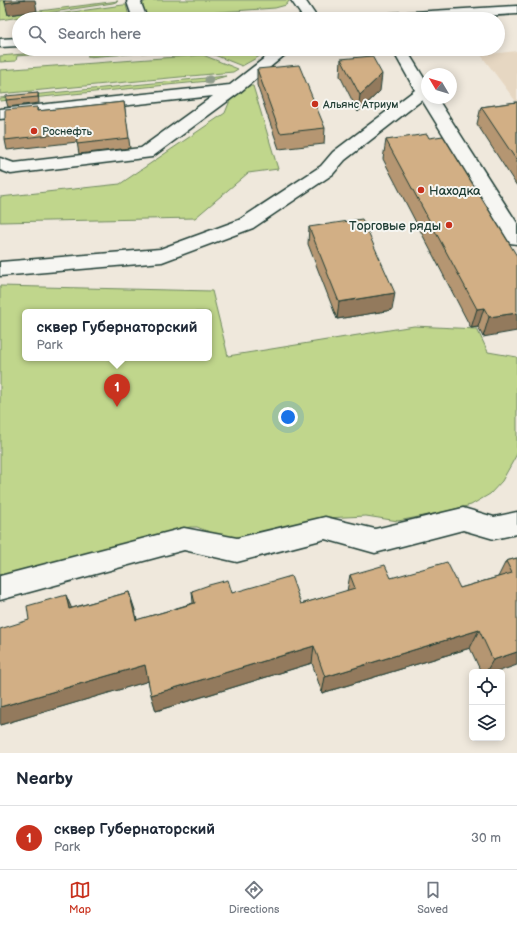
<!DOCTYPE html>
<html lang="en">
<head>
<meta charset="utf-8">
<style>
	body { margin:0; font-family:"Balsamiq Sans",sans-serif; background:#f6f6f7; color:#1f2937 }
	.controls { position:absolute; right:12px; bottom:12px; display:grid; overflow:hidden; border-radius:6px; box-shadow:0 2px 10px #0003 }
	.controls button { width:36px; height:36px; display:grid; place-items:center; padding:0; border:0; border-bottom:1px solid #e0e1e3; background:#fff; color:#1f2937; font:20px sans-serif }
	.compass { position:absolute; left:421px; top:68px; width:36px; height:36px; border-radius:50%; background:#fff; box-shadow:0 2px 10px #0003; rotate:308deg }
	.you { position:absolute; left:288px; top:417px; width:14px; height:14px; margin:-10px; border:3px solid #fff; border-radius:50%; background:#1a73e8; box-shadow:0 0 0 6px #1a73e833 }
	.badge { display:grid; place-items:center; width:26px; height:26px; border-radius:50%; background:#c8321e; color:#fff; font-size:13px; font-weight:700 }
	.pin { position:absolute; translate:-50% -33px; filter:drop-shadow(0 1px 2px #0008) }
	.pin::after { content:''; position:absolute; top:21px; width:14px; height:12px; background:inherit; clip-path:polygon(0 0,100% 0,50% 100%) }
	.popup { position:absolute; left:22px; top:309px; width:190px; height:52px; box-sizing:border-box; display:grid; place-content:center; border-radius:6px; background:#fff; filter:drop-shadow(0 1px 3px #0005); font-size:13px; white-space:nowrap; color:#747a83 }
	.popup b { font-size:15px; color:#1f2937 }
	.popup::after { content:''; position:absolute; left:50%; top:100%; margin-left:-8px; border:8px solid transparent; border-top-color:#fff }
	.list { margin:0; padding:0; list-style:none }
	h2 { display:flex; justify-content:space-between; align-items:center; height:52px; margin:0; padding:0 16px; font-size:17px }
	h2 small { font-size:13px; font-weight:400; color:#747a83 }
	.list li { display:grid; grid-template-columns:26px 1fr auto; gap:12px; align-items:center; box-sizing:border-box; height:64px; padding:0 16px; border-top:1px solid #e0e1e3 }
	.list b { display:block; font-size:15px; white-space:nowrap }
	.list p { margin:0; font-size:13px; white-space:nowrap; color:#747a83 }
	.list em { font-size:13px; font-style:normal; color:#747a83 }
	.icon { flex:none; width:22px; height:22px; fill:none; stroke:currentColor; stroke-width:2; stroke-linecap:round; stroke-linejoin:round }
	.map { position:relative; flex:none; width:517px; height:753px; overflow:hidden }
	.search { position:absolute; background:#fff; box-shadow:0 2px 10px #0003; left:12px; right:12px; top:12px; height:44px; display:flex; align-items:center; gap:10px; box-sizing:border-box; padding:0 14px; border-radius:22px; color:#747a83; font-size:15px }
	.sheet { height:116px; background:#fff }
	nav { display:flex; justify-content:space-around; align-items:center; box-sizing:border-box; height:56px; border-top:1px solid #e0e1e3; background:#fff; font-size:11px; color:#747a83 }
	nav a { display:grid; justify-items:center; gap:2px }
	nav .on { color:#c8321e }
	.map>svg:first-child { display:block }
	.built { fill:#e6d7c2 }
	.green { fill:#c0d68c; stroke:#708a60; fill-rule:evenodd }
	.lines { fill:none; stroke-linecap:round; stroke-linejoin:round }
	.minor-casing { stroke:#1f3d34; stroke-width:3 }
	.minor { fill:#f6f6f2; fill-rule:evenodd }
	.tree { fill:#8e9b8a }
	.wall { fill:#b59672; stroke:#1f3d34 }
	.shaded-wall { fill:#937a5d; stroke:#1f3d34 }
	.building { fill:#d2af85; stroke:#1f3d34 }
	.poi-dot { fill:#c8321e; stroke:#f6f6f2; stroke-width:1.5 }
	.labels { text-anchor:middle; stroke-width:4; stroke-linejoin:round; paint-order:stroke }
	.far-poi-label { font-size:11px; fill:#1f3d34; stroke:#f6f6f2; text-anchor:start }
	.poi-label { font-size:13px; fill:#1f3d34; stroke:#f6f6f2; text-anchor:start }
</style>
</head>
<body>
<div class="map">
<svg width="517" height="753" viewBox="0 0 517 753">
	<rect width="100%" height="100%" fill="#efe8dc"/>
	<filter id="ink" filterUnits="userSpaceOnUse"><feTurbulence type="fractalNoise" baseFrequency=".025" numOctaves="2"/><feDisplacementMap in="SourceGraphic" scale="8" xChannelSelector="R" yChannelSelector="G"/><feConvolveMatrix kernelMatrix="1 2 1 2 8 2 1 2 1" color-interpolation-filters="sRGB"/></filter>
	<g filter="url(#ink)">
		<!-- built -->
		<path class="built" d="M517 51V103L481 55Z"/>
		<!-- green -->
		<path class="green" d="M0 0H6L8 15 118 1 113 3 0 20Z
			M152 0H290L286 5 275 8 151 17H144C142 10 140 7 145 1Z
			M123 5H126L129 16 125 19H22Z
			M81 49H101L17 56 16 61 0 62V56Z
			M161 49H196L87 57 88 55Z
			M261 50 260 56 242 66 212 54Z
			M203 55 238 69 233 72 0 94V70Z
			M226 76 209 81 0 101V98Z
			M248 86H253L278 169 248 173 195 218 0 222V197L120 184 225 113 231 98Z
			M0 286 212 291 228 356 414 326 477 329 488 352 517 357V454L502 481 490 494 471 505 444 512 398 521 366 516 325 518 245 540 226 539 197 527H190L0 577ZM25 312H209V358H25Z"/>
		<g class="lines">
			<!-- minor casing -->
			<g class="minor-casing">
				<path id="minor" d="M128 0H143L141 3 147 19H133L127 2Z
					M291 0H305L318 19H304Z
					M517 6V14L436 19H356L358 16 363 15Z
					M19 38V46L0 47V39Z
					M276 49H292L240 92 152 157 11 174 0 170V158L14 163 141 148 213 96 0 119V109L230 85Z
					M392 49H406L427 83V98H437L517 223V244L510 243 422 100 345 160 333 174 253 228 162 262 0 276V262L160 249 239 220 321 166 333 152 415 90Z
					M463 508 494 517 517 512V534L494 539 463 530 375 553 325 539 237 562 184 550 0 600V576L184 528 237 538 325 517 375 529Z"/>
			</g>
			<!-- minor -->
			<use href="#minor" class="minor"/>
		</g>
		<!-- trees -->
		<circle class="tree" cx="209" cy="80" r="4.5"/>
		<!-- wall -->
		<path class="wall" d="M341 59 380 91 358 112 340 76Z
			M257 69 325 128 324 144 279 149 257 85Z
			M38 93 39 103 8 107 6 100Z
			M124 102 130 148 79 154 77 142 7 150 5 140 37 107 38 111Z
			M517 102V186L477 124 481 107Z
			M429 138 517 256 483 337 478 327 471 328 383 159 386 140Z
			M309 227 392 310 337 319 308 244Z
			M517 558 497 672H481L470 648 322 693 312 663 156 711 148 681 0 725 29 620 129 592 137 620 193 603 192 591 232 593 301 604 347 591 350 575 391 578 460 588 498 577 506 561Z"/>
		<!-- shaded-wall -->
		<path class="shaded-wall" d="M25 0H35L37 11 8 15 5 3Z
			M382 74 380 91 358 112 360 95Z
			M395 293 392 310 337 319 339 302Z
			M484 308 478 327 471 328 477 309Z
			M517 313V331L483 337 489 317Z
			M129 592 135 610 141 638 136 620Z
			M66 595 74 614 69 609Z
			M479 630 470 648 322 693 325 677Z
			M314 646 312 663 156 711 151 695Z
			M517 652V665L497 672H486L493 660Z
			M145 665 149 681 0 725V707Z"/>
		<!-- building -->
		<path class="building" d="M4 0H25L5 3Z
			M372 56 382 74 360 95 341 59Z
			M299 65 325 128 280 133 257 69Z
			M38 93V97L6 100V96Z
			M124 102 129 138 77 144 76 132 5 140V110L37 107V111Z
			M517 102V161L481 107Z
			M427 134 429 138 443 136 517 256V313L489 317 484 308 477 309 386 140Z
			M362 219 395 293 339 302 309 227Z
			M517 558V652L493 660 479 630 325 677 314 646 151 695 145 665 0 707V629L29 620 27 606 66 595 69 609 129 592 136 620 195 603 192 591 209 585 228 580 232 593 291 576 301 604 355 588 350 575 385 565 391 578 447 562 460 588 512 573 506 561Z"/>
	</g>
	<!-- markers -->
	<g class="poi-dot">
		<circle cx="315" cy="104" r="4"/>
		<circle cx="34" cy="131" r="4"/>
		<circle cx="421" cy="190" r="4"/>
		<circle cx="449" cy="225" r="4"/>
	</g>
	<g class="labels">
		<!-- far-poi labels -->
		<g class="far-poi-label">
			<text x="323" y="108">Альянс Атриум</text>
			<text x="42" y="135">Роснефть</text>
		</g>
		<!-- poi labels -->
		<g class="poi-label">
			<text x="429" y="195">Находка</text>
			<text x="441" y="230" text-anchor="end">Торговые ряды</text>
		</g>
	</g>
</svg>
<div class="controls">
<button><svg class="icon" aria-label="locate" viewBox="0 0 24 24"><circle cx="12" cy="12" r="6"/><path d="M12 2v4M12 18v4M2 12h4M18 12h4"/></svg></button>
<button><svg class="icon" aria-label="layers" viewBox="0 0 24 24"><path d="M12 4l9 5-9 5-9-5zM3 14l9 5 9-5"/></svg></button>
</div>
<svg class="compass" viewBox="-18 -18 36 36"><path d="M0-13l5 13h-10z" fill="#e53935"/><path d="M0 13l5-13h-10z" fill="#747a83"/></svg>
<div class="you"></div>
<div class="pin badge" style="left:117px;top:407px">1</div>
<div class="popup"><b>сквер Губернаторский</b>Park</div>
<div class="search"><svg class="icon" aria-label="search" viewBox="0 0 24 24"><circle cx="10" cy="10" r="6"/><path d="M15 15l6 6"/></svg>Search here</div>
</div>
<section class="sheet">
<h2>Nearby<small></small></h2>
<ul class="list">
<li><span class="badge">1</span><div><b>сквер Губернаторский</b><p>Park</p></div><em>30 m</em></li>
</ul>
</section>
<nav>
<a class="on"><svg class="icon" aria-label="map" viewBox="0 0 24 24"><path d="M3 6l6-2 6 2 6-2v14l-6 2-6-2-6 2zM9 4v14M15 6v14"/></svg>Map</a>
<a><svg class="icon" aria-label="directions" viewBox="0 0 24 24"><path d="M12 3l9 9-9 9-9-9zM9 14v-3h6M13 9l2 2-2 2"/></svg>Directions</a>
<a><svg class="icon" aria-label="saved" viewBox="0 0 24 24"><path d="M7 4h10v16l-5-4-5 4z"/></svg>Saved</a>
</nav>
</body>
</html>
